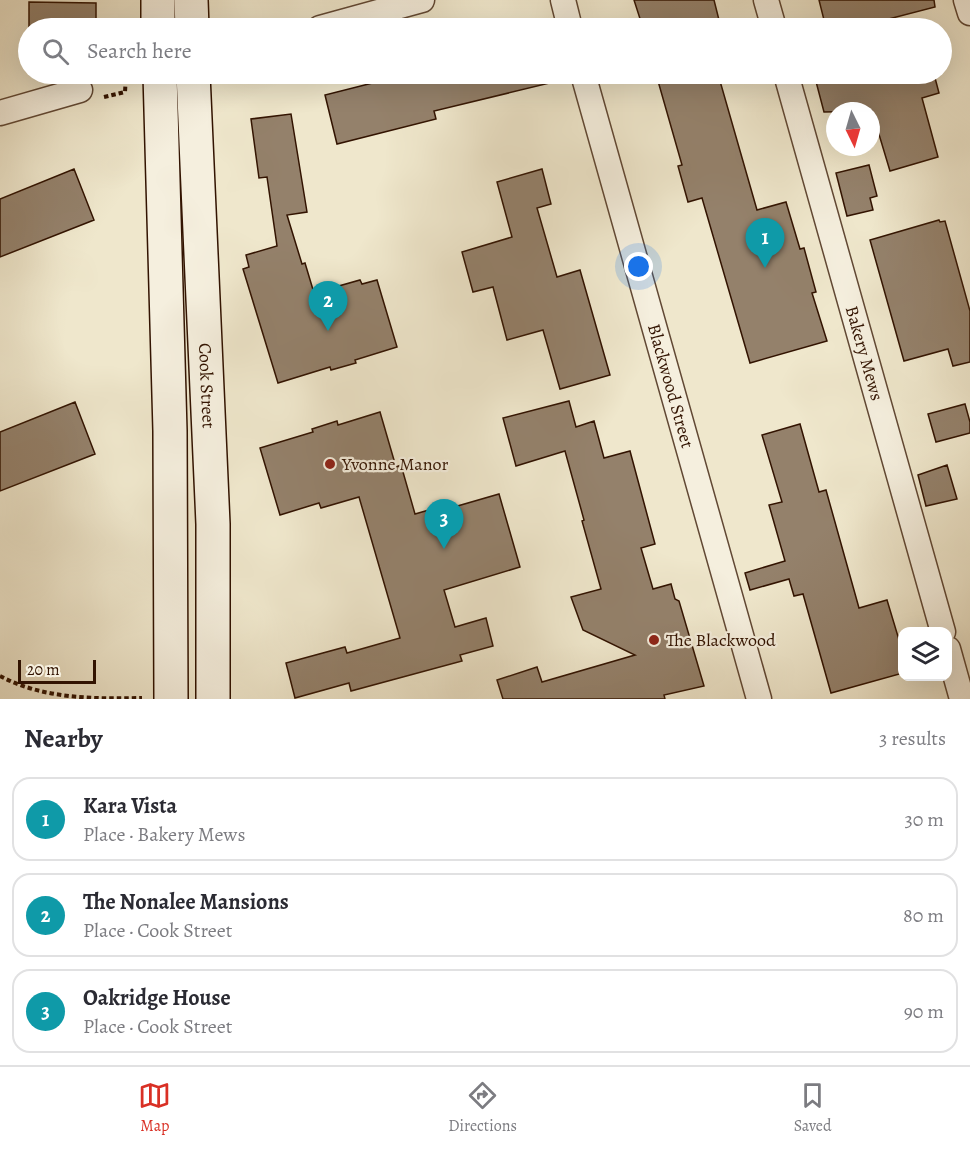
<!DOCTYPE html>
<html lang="en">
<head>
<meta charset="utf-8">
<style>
	body { margin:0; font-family:Alegreya,serif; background:#f2f2f3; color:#2b2b33 }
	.controls { position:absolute; right:18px; bottom:18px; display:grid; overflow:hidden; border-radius:12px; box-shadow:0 6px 24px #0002 }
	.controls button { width:54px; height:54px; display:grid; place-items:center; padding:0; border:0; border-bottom:2px solid #e1e1e2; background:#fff; color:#2b2b33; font:30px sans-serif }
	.compass { position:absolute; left:826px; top:102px; width:54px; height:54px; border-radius:50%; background:#fff; box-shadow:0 6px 24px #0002; rotate:175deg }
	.scale { position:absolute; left:18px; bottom:15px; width:78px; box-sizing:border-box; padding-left:6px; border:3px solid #321301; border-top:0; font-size:16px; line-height:21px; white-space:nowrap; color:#321301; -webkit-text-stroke:4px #f5efde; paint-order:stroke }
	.you { position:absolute; left:639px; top:267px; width:21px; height:21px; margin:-15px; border:4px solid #fff; border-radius:50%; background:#1a73e8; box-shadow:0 0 0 9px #1a73e833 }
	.badge { display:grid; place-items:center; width:39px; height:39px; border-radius:50%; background:#d93025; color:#fff; font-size:20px; font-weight:700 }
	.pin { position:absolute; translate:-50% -50px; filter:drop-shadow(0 2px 3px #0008) }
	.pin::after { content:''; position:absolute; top:32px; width:21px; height:18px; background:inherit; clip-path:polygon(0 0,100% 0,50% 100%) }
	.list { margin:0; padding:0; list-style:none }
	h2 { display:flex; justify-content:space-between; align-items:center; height:78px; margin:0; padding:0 24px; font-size:26px }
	h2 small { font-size:20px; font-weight:400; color:#7c7c81 }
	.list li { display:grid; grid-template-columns:39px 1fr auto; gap:18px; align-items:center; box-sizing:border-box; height:84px; margin:0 12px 12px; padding:0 12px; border:2px solid #e1e1e2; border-radius:18px }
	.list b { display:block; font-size:22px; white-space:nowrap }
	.list p { margin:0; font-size:20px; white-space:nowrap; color:#7c7c81 }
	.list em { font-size:20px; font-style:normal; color:#7c7c81 }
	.icon { flex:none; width:33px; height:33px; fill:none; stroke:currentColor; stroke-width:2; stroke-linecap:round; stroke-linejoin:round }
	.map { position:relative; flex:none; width:970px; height:699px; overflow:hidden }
	.search { position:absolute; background:#fff; box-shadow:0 6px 24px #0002; left:18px; right:18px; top:18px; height:66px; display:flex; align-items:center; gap:15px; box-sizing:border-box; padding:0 21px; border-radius:33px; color:#7c7c81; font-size:22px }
	.sheet { height:366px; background:#fff }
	nav { display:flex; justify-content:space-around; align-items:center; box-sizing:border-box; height:84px; border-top:2px solid #e1e1e2; background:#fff; font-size:16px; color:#7c7c81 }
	nav a { display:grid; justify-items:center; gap:3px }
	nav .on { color:#d93025 }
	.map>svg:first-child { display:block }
	.building { fill:#94816b; stroke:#321301; stroke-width:1.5 }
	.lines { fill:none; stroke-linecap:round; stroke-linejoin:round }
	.street-casing { stroke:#614834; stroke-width:27 }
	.secondary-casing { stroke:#321301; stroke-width:36 }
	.path { stroke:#321301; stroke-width:4; stroke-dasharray:4.5 3; stroke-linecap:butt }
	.street { stroke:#f5efde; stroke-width:24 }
	.secondary { stroke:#f5efde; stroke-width:33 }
	.poi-dot { fill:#8f2418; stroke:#f5efde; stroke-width:2 }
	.labels { text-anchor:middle; stroke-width:4.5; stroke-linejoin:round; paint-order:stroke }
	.street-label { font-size:18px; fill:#321301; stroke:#f5efde }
	.poi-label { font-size:18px; fill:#321301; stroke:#f5efde; text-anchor:start }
</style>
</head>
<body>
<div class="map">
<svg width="970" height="699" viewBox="0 0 970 699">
	<rect width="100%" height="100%" fill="#efe7cc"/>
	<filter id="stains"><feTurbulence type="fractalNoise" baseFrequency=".00333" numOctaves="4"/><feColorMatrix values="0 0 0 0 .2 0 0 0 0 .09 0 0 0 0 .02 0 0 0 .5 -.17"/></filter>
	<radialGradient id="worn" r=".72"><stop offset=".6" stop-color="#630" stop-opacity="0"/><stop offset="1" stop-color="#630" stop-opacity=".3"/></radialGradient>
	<!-- building -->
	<path class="building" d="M634 0H714L721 28H643Z
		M819 0H934L935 7 877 22 879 28H826Z
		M29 2 96 3V28H29Z
		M408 74H557L558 81 434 111 436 119 337 144 325 95Z
		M656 74H718L757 210 786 202 800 249 804 248 816 292 812 293 827 341 750 363 702 198 688 202 678 166 682 165Z
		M814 74H934L939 93 922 98 938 157 890 171 872 111 824 112Z
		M291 114 307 212 287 215 302 264 305 263 314 293 360 280 362 284 377 280 397 347 355 360 356 363 331 370 330 367 278 383 243 269 249 267 246 255 277 246 267 177 259 178 251 119Z
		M869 165 877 196 870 198 873 210 847 216 836 173Z
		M74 169 94 220 0 257V199Z
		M542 169 551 204 537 208 557 277 580 270 610 375 560 389 543 330 507 340 493 287 473 292 462 252 512 237 497 182Z
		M939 220 940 222 945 221 970 311V362L953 366 948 349 904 361 870 240Z
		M569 401 576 427 594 421 604 458 630 451 655 544 641 548 653 589 671 584 675 599 679 601 704 686 664 695 665 699H503L497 680 537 667 542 682 635 655 583 630 571 597 601 589 582 521 584 520 565 451 516 466 503 418Z
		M75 402 95 454 0 491V432Z
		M965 404 970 422V433L936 442 928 414Z
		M380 412 396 467 401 465 415 514 453 503 454 507 499 494 520 567 444 590 455 627 486 618 493 646 460 655 462 661 351 691 349 683 295 698 286 663 345 647 347 653 400 638 359 497 321 508 319 503 280 515 260 448 313 432 312 429 337 421 338 425Z
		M800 424 819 492 826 490 859 608 887 600 903 653V673L831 693 803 594 794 596 789 579 750 590 745 573 785 561 769 505 782 502 762 435Z
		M947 465 957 499 926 506 918 475Z"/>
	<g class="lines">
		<!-- street casing -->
		<g class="street-casing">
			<g id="street">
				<path d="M563 0 570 28"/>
				<path d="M766 0 774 28"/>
				<path d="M966 0 970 13"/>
				<path d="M320 28 422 0"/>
				<path id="s1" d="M583 74 759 699"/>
				<path id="s2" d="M786 74 943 632"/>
				<path d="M0 113 80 90"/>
				<path d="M948 649 962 699"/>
			</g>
		</g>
		<!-- secondary casing -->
		<g class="secondary-casing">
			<g id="secondary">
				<path d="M158 0V28"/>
				<path d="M191 0 192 28"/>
				<path d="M160 74 170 431 171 699"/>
				<path id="s3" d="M193 74 213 524V699"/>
			</g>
		</g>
		<!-- path -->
		<path class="path" d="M104 97 125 92 126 75 133 74
			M0 676C43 699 94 699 142 698"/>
		<!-- street -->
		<use href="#street" class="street"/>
		<!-- secondary -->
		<use href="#secondary" class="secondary"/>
	</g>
	<!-- markers -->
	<g class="poi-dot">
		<circle cx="330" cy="464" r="6"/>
		<circle cx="654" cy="640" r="6"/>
	</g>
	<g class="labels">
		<!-- street labels -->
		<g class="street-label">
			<text dy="6" stroke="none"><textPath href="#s2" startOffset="290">Bakery Mews</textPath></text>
			<text dy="6" stroke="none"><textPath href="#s3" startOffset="312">Cook Street</textPath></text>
			<text dy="6" stroke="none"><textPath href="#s1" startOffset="324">Blackwood Street</textPath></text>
		</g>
		<!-- poi labels -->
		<g class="poi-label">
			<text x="342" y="470">Yvonne Manor</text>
			<text x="666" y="646">The Blackwood</text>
		</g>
	</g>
	<rect width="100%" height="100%" filter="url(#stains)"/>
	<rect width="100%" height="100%" fill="url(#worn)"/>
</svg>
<div class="controls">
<button><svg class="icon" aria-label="layers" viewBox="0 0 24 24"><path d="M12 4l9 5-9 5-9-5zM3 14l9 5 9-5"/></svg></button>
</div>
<svg class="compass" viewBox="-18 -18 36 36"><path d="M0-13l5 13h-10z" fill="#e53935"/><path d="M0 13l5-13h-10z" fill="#7c7c81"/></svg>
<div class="scale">20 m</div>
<div class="you"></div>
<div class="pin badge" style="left:765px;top:268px;background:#0f9aa8">1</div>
<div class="pin badge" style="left:328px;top:331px;background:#0f9aa8">2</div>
<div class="pin badge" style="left:444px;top:549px;background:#0f9aa8">3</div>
<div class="search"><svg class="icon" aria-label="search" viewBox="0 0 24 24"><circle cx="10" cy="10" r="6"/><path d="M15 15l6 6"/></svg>Search here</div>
</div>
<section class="sheet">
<h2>Nearby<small>3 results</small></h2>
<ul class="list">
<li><span class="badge" style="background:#0f9aa8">1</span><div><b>Kara Vista</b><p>Place · Bakery Mews</p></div><em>30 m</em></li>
<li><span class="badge" style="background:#0f9aa8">2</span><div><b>The Nonalee Mansions</b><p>Place · Cook Street</p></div><em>80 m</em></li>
<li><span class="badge" style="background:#0f9aa8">3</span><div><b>Oakridge House</b><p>Place · Cook Street</p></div><em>90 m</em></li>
</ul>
</section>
<nav>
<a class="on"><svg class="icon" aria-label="map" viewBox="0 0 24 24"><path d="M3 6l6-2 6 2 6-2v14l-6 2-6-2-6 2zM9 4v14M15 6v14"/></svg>Map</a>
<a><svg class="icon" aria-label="directions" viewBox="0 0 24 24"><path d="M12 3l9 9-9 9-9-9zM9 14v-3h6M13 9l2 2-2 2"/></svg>Directions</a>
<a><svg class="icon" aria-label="saved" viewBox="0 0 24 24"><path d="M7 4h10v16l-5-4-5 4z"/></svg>Saved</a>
</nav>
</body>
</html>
